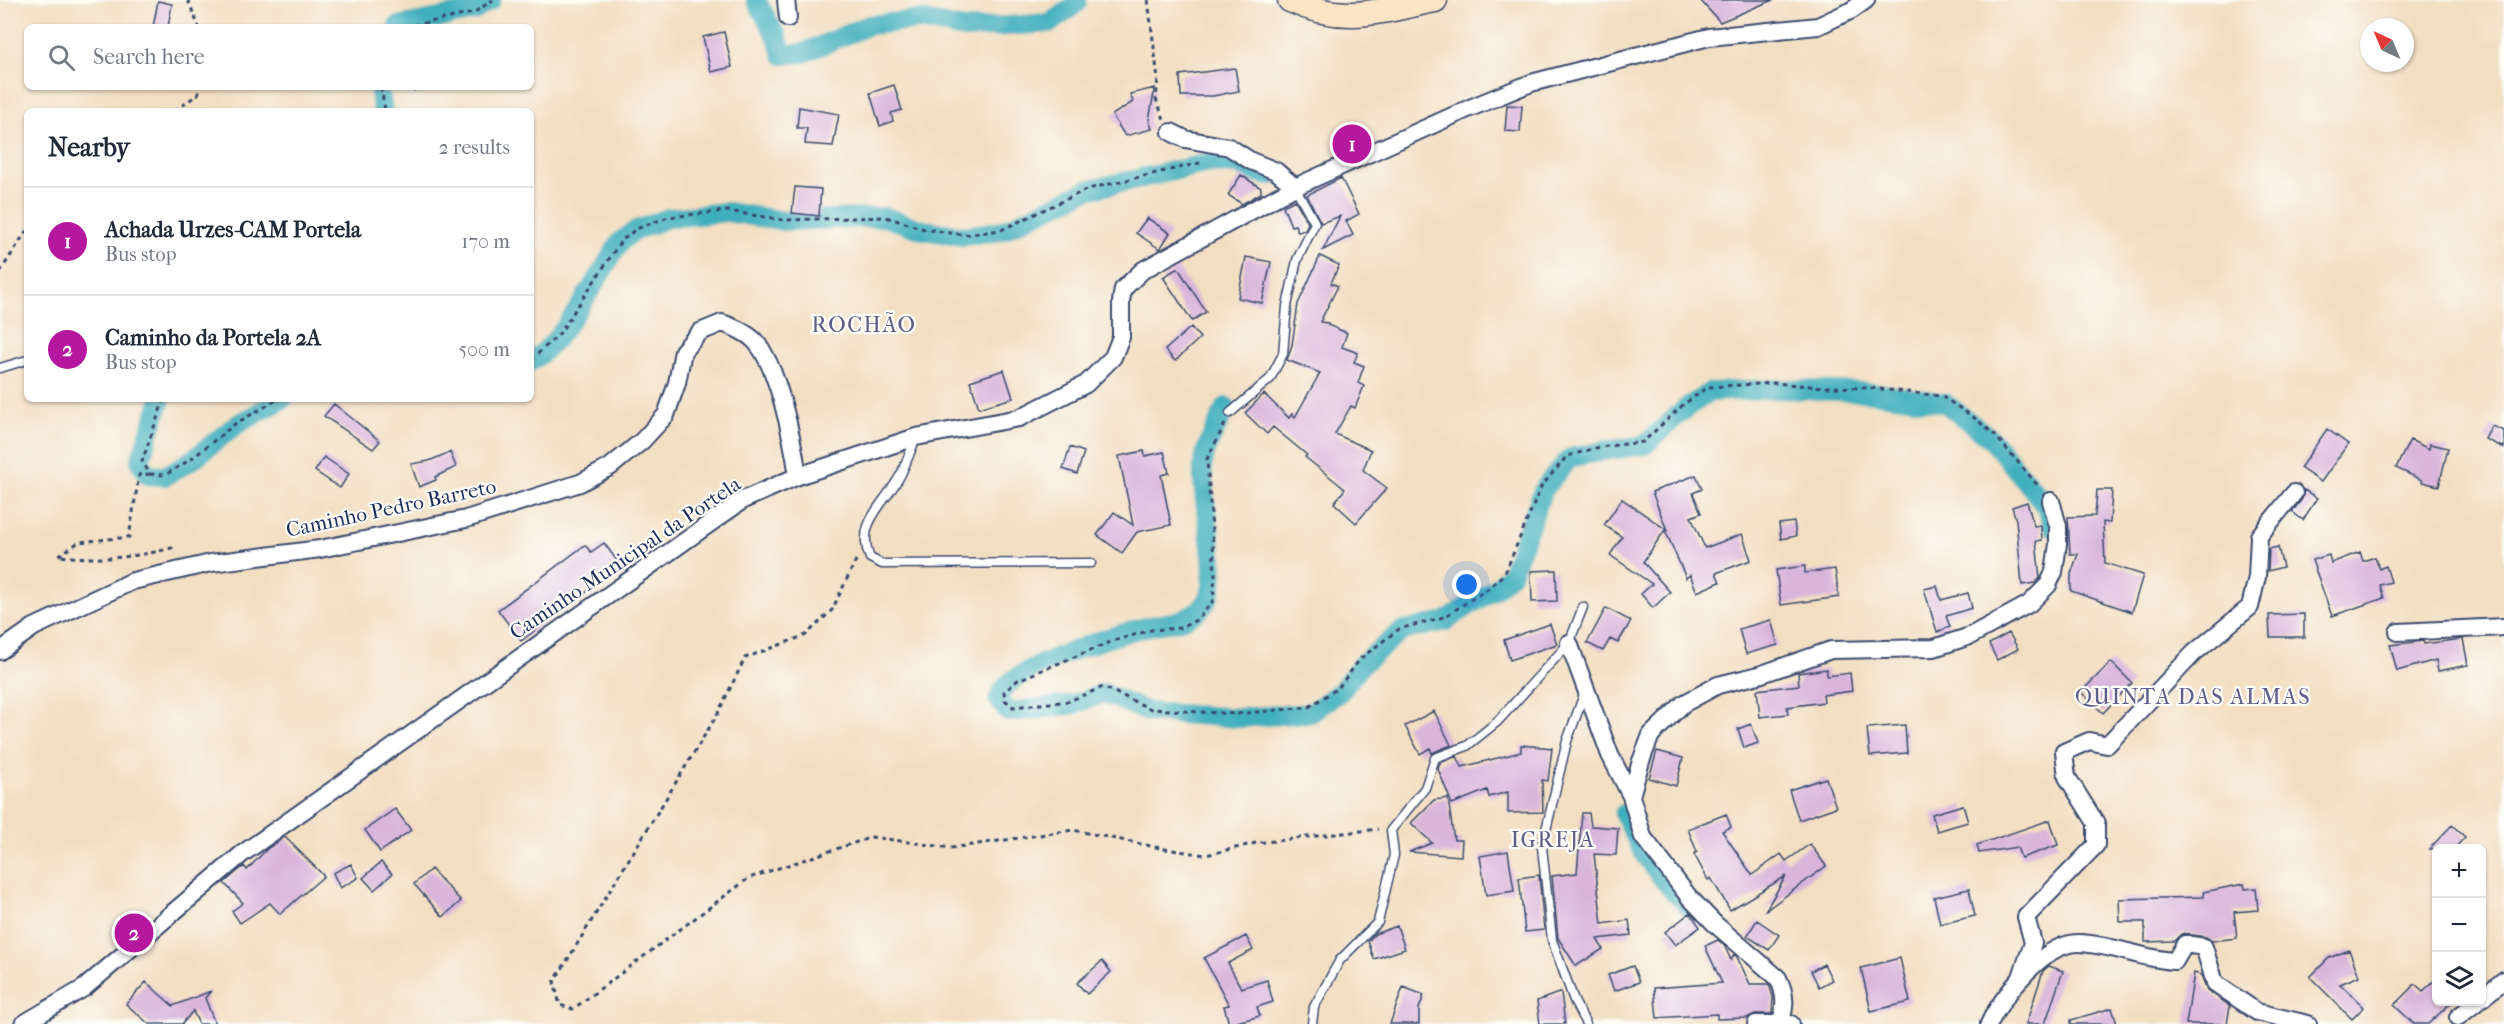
<!DOCTYPE html>
<html lang="en">
<head>
<meta charset="utf-8">
<style>
	body { margin:0; font-family:"IM FELL French Canon",serif; background:#f6f6f7; color:#1f2937 }
	.controls { position:absolute; right:18px; bottom:18px; display:grid; overflow:hidden; border-radius:9px; box-shadow:0 2px 4px #0004 }
	.controls button { width:54px; height:54px; display:grid; place-items:center; padding:0; border:0; border-bottom:2px solid #e0e1e3; background:#fff; color:#1f2937; font:30px sans-serif }
	.compass { position:absolute; left:2360px; top:18px; width:54px; height:54px; border-radius:50%; background:#fff; box-shadow:0 2px 4px #0004; rotate:316deg }
	.you { position:absolute; left:1467px; top:585px; width:21px; height:21px; margin:-15px; border:4px solid #fff; border-radius:50%; background:#1a73e8; box-shadow:0 0 0 9px #1a73e833 }
	.badge { display:grid; place-items:center; width:39px; height:39px; border-radius:50%; background:#b5179e; color:#fff; font-size:20px; font-weight:700 }
	.pin { position:absolute; translate:-50% -50%; border:3px solid #fff; box-shadow:0 2px 6px #0006 }
	.list { margin:0; padding:0; list-style:none }
	h2 { display:flex; justify-content:space-between; align-items:center; height:78px; margin:0; padding:0 24px; font-size:26px }
	h2 small { font-size:20px; font-weight:400; color:#747a83 }
	.list li { display:grid; grid-template-columns:39px 1fr auto; gap:18px; align-items:center; box-sizing:border-box; height:108px; padding:0 24px; border-top:2px solid #e0e1e3 }
	.list b { display:block; font-size:22px; white-space:nowrap }
	.list p { margin:0; font-size:20px; white-space:nowrap; color:#747a83 }
	.list em { font-size:20px; font-style:normal; color:#747a83 }
	.icon { flex:none; width:33px; height:33px; fill:none; stroke:currentColor; stroke-width:2; stroke-linecap:round; stroke-linejoin:round }
	.map { position:relative; flex:none; width:2504px; height:1024px; overflow:hidden }
	.search { position:absolute; background:#fff; box-shadow:0 2px 4px #0004; left:24px; top:24px; width:510px; height:66px; display:flex; align-items:center; gap:15px; box-sizing:border-box; padding:0 21px; border-radius:9px; color:#747a83; font-size:22px }
	.panel { position:absolute; background:#fff; box-shadow:0 2px 4px #0004; left:24px; top:108px; width:510px; height:294px; border-radius:9px }
	.map>svg:first-child { display:block }
	.lines { fill:none; stroke-linecap:round; stroke-linejoin:round }
	.canal { stroke:#40afbd; stroke-width:20 }
	.building { fill:#d9b5db }
	.lane-casing { stroke:#3b496d; stroke-width:11 }
	.street-casing { stroke:#3b496d; stroke-width:20 }
	.secondary-casing { stroke:#3b496d; stroke-width:27 }
	.path { stroke:#3b496d; stroke-width:3; stroke-dasharray:4.5 4.5; stroke-linecap:butt }
	.lane { stroke:#fff; stroke-width:8 }
	.street { stroke:#fff; stroke-width:16 }
	.secondary { stroke:#fce5c4; stroke-width:24 }
	.labels { text-anchor:middle; stroke-width:4.5; stroke-linejoin:round; paint-order:stroke }
	.street-label { font-size:21px; fill:#1b2f5e; stroke:#fdfcf7 }
	.neighbourhood-label { font-size:22px; letter-spacing:1.5px; fill:#5e5e8a; stroke:#fdfcf7 }
</style>
</head>
<body>
<div class="map">
<svg width="2504" height="1024" viewBox="0 0 2504 1024">
	<rect width="100%" height="100%" fill="#fdfcf7"/>
	<filter id="ink" filterUnits="userSpaceOnUse"><feTurbulence type="fractalNoise" baseFrequency=".0167" numOctaves="2"/><feDisplacementMap in="SourceGraphic" scale="12" xChannelSelector="R" yChannelSelector="G"/><feConvolveMatrix kernelMatrix="1 2 1 2 8 2 1 2 1" color-interpolation-filters="sRGB"/></filter>
	<filter id="wash" filterUnits="userSpaceOnUse"><feTurbulence type="fractalNoise" baseFrequency=".008" numOctaves="4" result="noise"/><feDisplacementMap in="SourceGraphic" scale="24" xChannelSelector="R" yChannelSelector="G"/><feGaussianBlur stdDeviation="1.35" result="paint"/><feColorMatrix in="noise" values="0 0 0 0 0 0 0 0 0 0 0 0 0 0 0 0 0 1.4 0 .05"/><feComposite in="paint" operator="in"/></filter>
	<g filter="url(#wash)">
		<rect width="100%" height="100%" fill="#f2dec1"/>
		<g class="lines">
			<!-- canal -->
			<path class="canal" d="M756 0 777 37 783 55 803 53 869 25 920 20 964 29 1050 23 1077 3V0
				M398 26 474 11 491 0
				M379 87 383 111
				M531 361C564 342 599 274 621 241L636 230 668 218 727 212 784 221 885 217 923 230 963 236 1001 231 1087 190 1209 163 1238 165 1269 176
				M161 399 140 461 148 475 165 476 192 460 236 425 283 399
				M1226 407C1219 423 1208 441 1204 457 1197 492 1224 576 1207 601 1191 625 1166 621 1142 628 1111 636 1031 663 1008 684 1004 687 1001 694 998 699L1008 712 1071 705 1104 693 1148 712 1239 718 1311 713 1341 691 1362 664 1402 631 1446 621 1496 588 1511 574 1544 488 1570 458 1603 451 1645 445 1686 408 1710 392 1773 389 1866 392 1945 403 1991 439 2035 492 2047 509 2054 527
				M1624 814 1645 856 1665 882 1693 911"/>
		</g>
		<g id="blocks">
			<!-- building -->
			<path class="building" d="M1700 0H1773L1720 22Z
				M158 1 172 4 168 27H153Z
				M724 32 732 67 711 72 703 37Z
				M1235 68 1239 91 1213 96H1181L1180 75Z
				M894 85 902 110 891 113 893 121 880 126 870 93Z
				M1155 88 1149 120 1152 129 1125 136 1112 115 1133 102 1130 94Z
				M1507 105 1522 106 1520 132 1505 131Z
				M799 107 839 114 833 146 805 144 807 128H797Z
				M1241 175 1261 188V193L1242 204 1228 195Z
				M1341 178 1359 214 1346 221 1353 235 1323 250 1340 216 1321 223 1307 195Z
				M795 187 821 189 819 216 792 213Z
				M1295 200 1308 223 1305 230 1298 232 1295 225 1291 226 1283 206Z
				M1147 218 1170 233 1160 249 1136 233Z
				M1320 256 1339 265 1331 283 1338 286 1320 322 1328 323V325L1347 333 1342 347 1358 353 1354 362 1364 366 1358 383 1364 386 1355 408 1351 406 1335 434 1371 450 1363 470 1387 488 1356 523 1334 503 1345 489 1305 457 1307 455 1273 427 1267 434 1245 413 1264 394 1289 418 1292 414 1295 417 1320 373 1287 360 1292 345 1298 304Z
				M1246 257 1271 262 1262 303 1238 298Z
				M1178 268 1206 312 1192 321 1163 277Z
				M1191 327 1200 338 1175 361 1165 350Z
				M1004 370 1013 398 979 408 970 381Z
				M334 404 380 441 373 449 324 416Z
				M2492 426 2504 431V448L2485 439Z
				M2327 429 2348 444 2321 482 2300 468Z
				M2410 440 2429 449 2430 444 2448 448 2439 486 2422 482V480L2396 468Z
				M1070 447 1084 452 1077 474 1063 469Z
				M1144 451 1145 456 1164 452 1169 473 1161 475 1171 525 1137 532 1122 553 1097 535 1114 512 1133 525 1119 456Z
				M450 452 456 467 435 477 436 480 419 487 411 464 429 461Z
				M324 457 349 474 340 488 315 471Z
				M1696 475 1702 489 1693 493 1701 513 1691 517 1705 548 1742 534 1751 560 1716 573 1720 582 1697 592 1690 575 1686 578 1665 530 1643 562 1670 592 1653 608 1641 594 1652 584 1610 555 1622 537 1604 525 1622 499 1667 530 1652 492Z
				M2097 490H2112L2110 523 2103 522 2105 563 2143 575 2132 612 2071 591V574L2078 554H2070L2068 517 2095 516Z
				M2304 490 2317 498 2303 520 2292 512 2302 499Z
				M2027 502 2034 526 2041 525 2042 540 2036 541 2040 578 2035 583 2022 585 2016 520 2012 507Z
				M1794 522 1796 536 1781 539 1779 524Z
				M604 543 621 566 521 641 498 610 585 545 591 552Z
				M2278 547 2283 567 2268 571 2269 549Z
				M2360 552 2363 561 2375 557 2379 569 2386 566 2391 582 2380 585 2384 598 2332 616 2312 560 2329 555 2331 563Z
				M1805 566V573L1835 569 1839 597 1781 605 1776 570Z
				M1556 570 1557 601 1532 602 1531 571Z
				M1937 586 1941 600 1968 593 1972 608 1946 616 1950 627 1937 632 1924 589Z
				M1606 608 1631 621 1618 643 1610 639 1603 651 1587 643Z
				M2304 614V637H2270L2269 615Z
				M1771 620 1778 645 1746 654 1739 629Z
				M1550 624 1557 644 1510 660 1504 640Z
				M2009 633 2018 649 1997 660 1989 644Z
				M2463 639 2468 665 2438 671 2436 660 2397 671 2390 645 2423 641 2424 644Z
				M2111 662 2132 683 2103 713 2081 692Z
				M1827 669V676L1850 673 1852 691 1823 695 1824 702 1787 707 1788 714 1760 717 1757 690 1799 685 1798 673Z
				M1434 711 1451 745 1432 753 1430 748 1420 754 1405 726Z
				M1751 724 1758 743 1744 748 1738 729Z
				M1905 725 1907 753 1870 756 1867 728Z
				M1521 745 1552 748 1548 781 1542 780 1543 812 1508 813V792L1489 797 1487 790 1452 804 1438 769 1440 763 1457 756 1462 767 1521 752Z
				M1657 751 1683 758 1676 786 1649 778Z
				M1826 778 1836 807 1799 820 1789 790Z
				M1448 798 1454 840H1462L1461 856 1409 852 1432 843 1411 823 1434 800Z
				M1963 805 1968 822 1937 831 1932 814Z
				M395 809 411 830 380 852 365 830Z
				M1582 813H1589L1591 826 1618 828 1616 855 1594 854 1602 924 1629 920 1631 935 1597 939 1603 949 1576 966 1558 938 1552 876 1577 873Z
				M1726 814 1731 827 1722 831 1752 875 1781 854 1786 861 1810 844 1826 866 1765 911 1786 876 1730 910 1711 878 1708 880 1694 854 1697 852 1688 829Z
				M2050 820 2058 845 2021 858 2017 847 1979 853 1977 845Z
				M2452 825 2465 837 2454 849H2429Z
				M285 837 324 876 280 914 270 903 240 923 232 911 243 903 224 883 244 866 247 870 267 849Z
				M1508 851 1514 891 1486 895 1480 856Z
				M381 862 392 874 374 890 363 878Z
				M351 864 358 878 340 888 333 873Z
				M431 869 461 901 443 917 414 884Z
				M1539 875 1544 930 1525 932 1519 878Z
				M2244 884 2245 889 2256 888 2258 910 2234 912 2237 938 2212 941 2206 937 2186 934 2180 935 2174 941 2145 942V922H2120L2119 899 2204 897 2203 892Z
				M1969 889 1975 916 1940 924 1934 897Z
				M1690 913 1700 927 1675 945 1665 932Z
				M1757 920 1779 935 1769 950 1747 936Z
				M1397 926 1405 949 1374 959 1368 941 1375 934Z
				M1246 936 1253 950 1228 963 1241 988 1267 980 1273 1002 1257 1007 1260 1016 1229 1024 1224 1006 1229 1005 1204 958Z
				M1718 940 1724 945 1731 960 1734 954 1737 957 1750 984H1769L1773 997 1772 1014H1755L1747 1018 1717 1019V1014L1657 1018 1654 988 1722 983 1705 946Z
				M2349 950 2359 976 2340 984 2364 1007 2352 1019 2310 977 2329 958Z
				M1900 958 1910 1002 1871 1011 1861 968Z
				M1102 961 1111 972 1087 994 1077 983Z
				M1824 964 1832 980 1819 987 1811 971Z
				M1633 966 1639 982 1614 991 1608 975Z
				M2049 966 2063 971 2045 1024H2026L2043 971Z
				M2194 973 2201 975 2207 990 2230 1006 2227 1024H2186Z
				M2436 979V1002H2452L2428 1024H2414L2394 1005 2415 984 2423 991Z
				M146 982 173 1006 211 991 205 998 215 1024H199L193 1011 182 1024H149L126 1004Z
				M1403 987 1424 995 1419 1009V1024H1390Z
				M1561 992 1565 1024H1540L1537 1001Z
				M2112 1008 2117 1024H2071V1020Z"/>
		</g>
	</g>
	<g filter="url(#ink)">
		<use href="#blocks" fill-opacity="0" stroke="#3b496d" stroke-width="1.5"/>
		<g class="lines">
			<!-- lane casing -->
			<g class="lane-casing">
				<path id="lane" d="M0 368 27 360
					M1230 413 1270 379 1283 354 1287 306 1297 260 1315 223 1295 187
					M916 437C911 450 906 464 900 476 884 505 855 523 870 558L882 564 1091 563
					M1585 692 1567 741 1542 847 1552 940 1575 1003 1586 1024
					M1312 1024 1314 1007 1340 960 1378 922 1394 855 1391 830 1425 788 1435 758 1467 746 1497 722 1569 643 1583 607"/>
			</g>
			<!-- street casing -->
			<g class="street-casing">
				<path id="street" d="M786 0 788 18
					M1171 132 1185 139 1229 147 1251 161 1276 171 1295 187
					M2398 632 2504 627
					M1569 643 1610 755 1631 796
					M0 651 34 627 133 581 211 563 320 549 466 519 580 483 610 467 642 441 666 415 677 383 683 351 700 332 722 323C734 327 744 331 754 340 778 364 793 442 798 476
					M2021 977 2033 943 2026 917 2096 845V823L2067 777 2064 752 2089 741 2107 745 2194 653 2250 607 2257 577 2259 536 2294 493
					M2482 998 2504 980
					M2458 1017 2477 1002
					M23 1024 84 988 242 854 743 500 798 476 916 437 1019 418 1086 384 1113 357 1121 337V302L1123 289 1143 270 1295 187 1470 108 1531 83 1709 37 1818 26 1852 10 1866 0
					M1756 1024H1791
					M1780 1024C1786 1007 1786 994 1778 978L1715 924 1689 897 1643 837 1631 796 1641 761 1651 735 1683 704 1718 685 1759 675 1831 650 1934 648 1970 636 2029 604 2048 585 2054 572 2058 544V526L2051 501
					M1989 1024C2002 996 2045 942 2079 943 2111 944 2142 959 2175 961L2185 944 2204 947 2215 983 2257 1012 2308 1024"/>
			</g>
			<!-- secondary casing -->
			<g class="secondary-casing">
				<path id="secondary" d="M1290 0C1344 25 1381 11 1435 0"/>
			</g>
			<!-- path -->
			<path class="path" d="M188 0 199 27
				M1148 0 1158 79 1156 99 1164 119
				M405 27 473 13 493 0
				M381 87 385 111
				M413 87 414 93
				M175 111 198 94 201 87
				M0 272 27 230
				M531 360 559 334 621 241 636 229 668 217 727 211 784 220 886 217 924 229 964 235 1001 230 1088 189 1204 162
				M164 399 142 461 150 474 165 475 191 459 235 424 278 399
				M1225 424 1207 459 1215 574 1213 601 1198 619 1181 628 1151 630 1113 641 1018 680 1004 692 1005 700 1013 707 1069 701 1103 687 1151 709 1237 714 1309 707 1338 688 1361 658 1399 629 1444 617 1489 588 1505 573 1541 487 1567 456 1600 447 1643 442 1684 404 1708 387 1774 383 1823 387 1870 388 1941 396 1972 416 1994 434 2040 488
				M150 474 139 475 129 537 79 542 58 556C102 560 128 559 172 548L175 553
				M856 560 832 610 806 635 745 658 717 715 554 982 560 1005 573 1009 749 878 872 837 951 848 1073 830 1165 849 1206 855 1256 843 1378 829"/>
			<!-- lane -->
			<use href="#lane" class="lane"/>
			<!-- street -->
			<use href="#street" class="street"/>
			<!-- secondary -->
			<use href="#secondary" class="secondary"/>
		</g>
	</g>
	<g class="labels">
		<!-- street labels -->
		<g class="street-label">
			<text transform="translate(391 508) rotate(-12)" y="7">Caminho Pedro Barreto</text>
			<text transform="translate(625 558) rotate(-34)" y="7">Caminho Municipal da Portela</text>
		</g>
		<!-- neighbourhood labels -->
		<g class="neighbourhood-label">
			<text x="864" y="332">ROCHÃO</text>
			<text x="2193" y="704">QUINTA DAS ALMAS</text>
			<text x="1553" y="847">IGREJA</text>
		</g>
	</g>
</svg>
<div class="controls">
<button>+</button>
<button>−</button>
<button><svg class="icon" aria-label="layers" viewBox="0 0 24 24"><path d="M12 4l9 5-9 5-9-5zM3 14l9 5 9-5"/></svg></button>
</div>
<svg class="compass" viewBox="-18 -18 36 36"><path d="M0-13l5 13h-10z" fill="#e53935"/><path d="M0 13l5-13h-10z" fill="#747a83"/></svg>
<div class="you"></div>
<div class="pin badge" style="left:1352px;top:144px">1</div>
<div class="pin badge" style="left:134px;top:933px">2</div>
<div class="search"><svg class="icon" aria-label="search" viewBox="0 0 24 24"><circle cx="10" cy="10" r="6"/><path d="M15 15l6 6"/></svg>Search here</div>
<section class="panel">
<h2>Nearby<small>2 results</small></h2>
<ul class="list">
<li><span class="badge">1</span><div><b>Achada Urzes-CAM Portela</b><p>Bus stop</p></div><em>170 m</em></li>
<li><span class="badge">2</span><div><b>Caminho da Portela 2A</b><p>Bus stop</p></div><em>500 m</em></li>
</ul>
</section>
</div>
</body>
</html>
